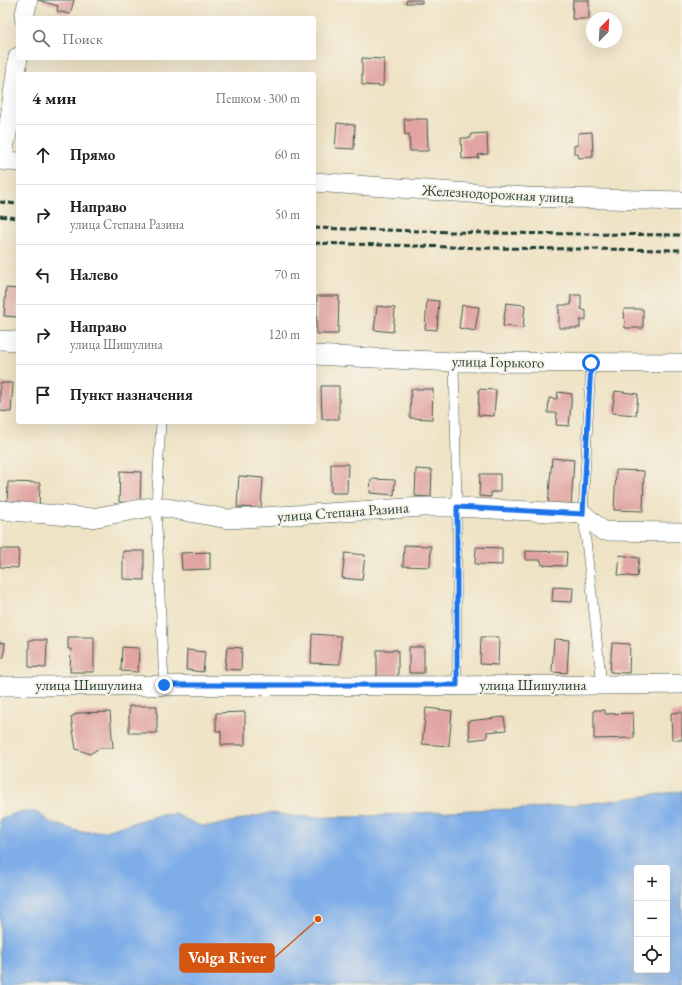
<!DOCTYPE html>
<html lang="ru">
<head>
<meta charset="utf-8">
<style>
	body { margin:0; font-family:"EB Garamond",serif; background:#f2f2f2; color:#202124 }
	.controls { position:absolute; right:12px; bottom:12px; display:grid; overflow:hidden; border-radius:4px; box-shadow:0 4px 16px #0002 }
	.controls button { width:36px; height:36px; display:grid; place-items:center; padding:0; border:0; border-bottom:1px solid #e0e0e0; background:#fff; color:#202124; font:20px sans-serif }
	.compass { position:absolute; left:586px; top:12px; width:36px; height:36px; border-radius:50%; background:#fff; box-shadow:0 4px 16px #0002; rotate:24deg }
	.stop { position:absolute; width:12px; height:12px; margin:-9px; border:3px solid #1a73e8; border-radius:50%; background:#fff }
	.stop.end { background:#1a73e8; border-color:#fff; box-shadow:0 1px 4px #0008 }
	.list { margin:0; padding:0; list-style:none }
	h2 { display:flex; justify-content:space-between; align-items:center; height:52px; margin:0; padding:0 16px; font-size:17px }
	h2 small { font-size:13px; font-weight:400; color:#757577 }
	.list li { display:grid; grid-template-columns:26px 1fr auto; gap:12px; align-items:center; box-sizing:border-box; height:60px; padding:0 16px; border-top:1px solid #e0e0e0 }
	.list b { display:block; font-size:15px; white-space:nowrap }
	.list p { margin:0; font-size:13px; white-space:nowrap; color:#757577 }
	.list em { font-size:13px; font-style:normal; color:#757577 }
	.icon { flex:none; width:22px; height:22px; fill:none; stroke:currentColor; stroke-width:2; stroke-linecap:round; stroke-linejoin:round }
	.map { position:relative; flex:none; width:682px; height:985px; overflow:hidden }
	.search { position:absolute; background:#fff; box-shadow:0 4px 16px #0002; left:16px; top:16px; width:300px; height:44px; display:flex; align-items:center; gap:10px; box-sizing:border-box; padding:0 14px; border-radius:4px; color:#757577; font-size:15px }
	.panel { position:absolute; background:#fff; box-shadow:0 4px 16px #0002; left:16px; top:72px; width:300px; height:352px; border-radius:4px }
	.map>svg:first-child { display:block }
	.water { fill:#7eade8; stroke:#4e758e; fill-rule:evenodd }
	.building { fill:#e1a4a2 }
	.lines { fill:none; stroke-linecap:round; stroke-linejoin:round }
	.lane-casing { stroke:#3e564a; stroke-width:10 }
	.street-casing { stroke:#3e564a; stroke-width:20 }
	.lane { stroke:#fff; stroke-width:9 }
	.street { stroke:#fff; stroke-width:19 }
	.rail { stroke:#1f3d34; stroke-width:3; stroke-dasharray:6 3; stroke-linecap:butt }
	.route { stroke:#1a73e8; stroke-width:5 }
	.labels { text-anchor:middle; stroke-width:4; stroke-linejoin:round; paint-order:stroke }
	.street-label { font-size:15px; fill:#1f3d34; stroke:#f7f3e8 }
	.leader { fill:none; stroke:#d45610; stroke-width:1.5 }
	.callout-dot { fill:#d45610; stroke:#f7f3e8; stroke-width:1.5 }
	.callout { fill:#d45610; stroke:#d45610; stroke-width:1.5 }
	.callout-label { font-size:16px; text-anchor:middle; font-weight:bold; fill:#fff }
</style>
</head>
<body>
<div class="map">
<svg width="682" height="985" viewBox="0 0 682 985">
	<rect width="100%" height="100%" fill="#f7f3e8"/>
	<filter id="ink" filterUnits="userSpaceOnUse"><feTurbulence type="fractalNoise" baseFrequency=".025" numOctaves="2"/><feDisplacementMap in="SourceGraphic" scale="8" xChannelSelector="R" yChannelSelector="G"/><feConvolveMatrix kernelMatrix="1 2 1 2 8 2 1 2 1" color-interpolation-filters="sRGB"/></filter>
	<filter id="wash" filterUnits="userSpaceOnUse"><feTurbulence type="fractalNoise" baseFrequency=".012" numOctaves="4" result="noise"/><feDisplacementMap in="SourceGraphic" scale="16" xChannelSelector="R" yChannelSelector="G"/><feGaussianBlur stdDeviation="0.9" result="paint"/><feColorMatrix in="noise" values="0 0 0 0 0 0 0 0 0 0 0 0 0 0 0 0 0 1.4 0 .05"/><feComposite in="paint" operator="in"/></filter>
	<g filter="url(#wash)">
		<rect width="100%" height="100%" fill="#efe3c5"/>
		<!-- water -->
		<path class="water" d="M682 791V985H0V819L22 811 36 812 50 822 80 832 105 831 159 815 175 814 200 826H213L270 813 302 817H353L469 810 525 809 594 803ZM637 868H667V970H637Z"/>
		<g id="blocks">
			<!-- building -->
			<path class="building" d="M38 0H74L70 14 57 11 58 6Z
				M407 0H422V3H406Z
				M573 0H589V19H572Z
				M362 58 384 59 383 86 362 85Z
				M404 119H427L428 151H410L409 134 405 135Z
				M337 123 355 125 354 149 335 148Z
				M592 132 593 157 579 158 578 154H574V146L578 145V133Z
				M487 133 488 154 478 155 479 158 462 159 461 138H471V134Z
				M6 288 18 289V317L4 316Z
				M571 295H581V309L586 311V320H580V328H559V305H571Z
				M317 296H339L338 334H316Z
				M427 300 439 301 437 330 425 329Z
				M506 303 525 305 523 328 503 326Z
				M462 305 479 307 475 331 459 328Z
				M377 306 395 308 393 332 374 330Z
				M624 309H643V328H625Z
				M0 383H13L11 412 0 411Z
				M321 386H339V419H322Z
				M411 389H433L432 419 410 418Z
				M479 389 496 390 494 416 478 415Z
				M615 391 638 394 636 415 612 413Z
				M558 392 572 394 569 426 556 425 557 413H548L549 398 557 399Z
				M552 458 574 460 571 507 548 506Z
				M331 464H348L347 493H331Z
				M416 469 432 470 431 497 415 496Z
				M616 470 644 471 643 511 614 510Z
				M120 471 141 472 140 503 119 502Z
				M480 474H500V492H491V497L479 496Z
				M239 476 263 478 261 508 237 507Z
				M371 479 395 480 394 495 370 493Z
				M8 482 40 483 39 509 7 507Z
				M404 545 431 546 430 567 403 566Z
				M476 547 502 548V565L475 564Z
				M0 549H19L18 568 0 567Z
				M123 551H144V580L123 579Z
				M526 551 567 552 566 566 542 565 541 560H526Z
				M210 552V569L182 570 181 553Z
				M345 553 365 555 362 580 342 578Z
				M620 555 639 558 637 577 618 575Z
				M553 587 573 588 572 602 552 601Z
				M312 634 341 636 340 664 311 663Z
				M68 637H94V672H70L71 649H68Z
				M481 637H499L498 665 480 664Z
				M554 639 569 640 567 673 552 672Z
				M29 640H47L46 668 29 667Z
				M0 642 5 643 4 657H0Z
				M612 643 630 644 629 673 610 672Z
				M122 647 139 648 138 672 121 671Z
				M227 647 242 648 241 670 225 669Z
				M409 647H424V673H409Z
				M187 650 205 652 203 672 186 670Z
				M377 650H398V677H377Z
				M129 706H157V733H129Z
				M426 708 452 711 449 746 422 744Z
				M594 710H605V714L633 713 634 738 594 739Z
				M110 712 113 748H99L90 754 76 749 71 717 78 713Z
				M245 712V745H221V731H216V713Z
				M682 712V740H672L671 713Z
				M504 717 506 730 487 732V738L470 740 468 721Z"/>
		</g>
	</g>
	<g filter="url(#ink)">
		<use href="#blocks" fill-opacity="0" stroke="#3e564a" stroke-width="1"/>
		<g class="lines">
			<!-- lane casing -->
			<g class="lane-casing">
				<path id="lane" d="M454 362 457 507V685
					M591 363 583 514 602 685
					M161 422 156 506 164 685"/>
			</g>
			<!-- street casing -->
			<g class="street-casing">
				<path id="street" d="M24 18 28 0
					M0 160 18 162
					M2 160 10 118 18 57
					M314 182 526 197 682 201
					M0 340 18 341
					M314 355 454 362 682 363
					M0 510 92 518 156 506 228 519 423 507H457L583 514 603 531 682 532
					M0 686C227 684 455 688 682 684"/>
			</g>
			<!-- lane -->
			<use href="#lane" class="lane"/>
			<!-- street -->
			<use href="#street" class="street"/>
			<!-- rail -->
			<path class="rail" d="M0 202 18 204
				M0 216 18 218
				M314 228 488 233 682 235
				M314 243 486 248 682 250"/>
		</g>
	</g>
	<g class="lines" filter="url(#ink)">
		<!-- route -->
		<path class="route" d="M164 685H457V507L583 514 591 363"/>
	</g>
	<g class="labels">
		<!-- street labels -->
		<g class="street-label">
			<text transform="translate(498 194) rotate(3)" y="5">Железнодорожная улица</text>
			<text transform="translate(498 362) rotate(1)" y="5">улица Горького</text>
			<text transform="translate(343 512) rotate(-4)" y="5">улица Степана Разина</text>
			<text x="89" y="690">улица Шишулина</text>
			<text x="533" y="690">улица Шишулина</text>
		</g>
	</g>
	<!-- callouts -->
	<path class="leader" d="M318 919L274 958"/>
	<circle class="callout-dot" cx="318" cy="919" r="4"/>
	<rect class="callout" x="180" y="944" width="94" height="28" rx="4"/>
	<g class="callout-label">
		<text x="227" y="963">Volga River</text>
	</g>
</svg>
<div class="controls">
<button>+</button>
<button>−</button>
<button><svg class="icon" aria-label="locate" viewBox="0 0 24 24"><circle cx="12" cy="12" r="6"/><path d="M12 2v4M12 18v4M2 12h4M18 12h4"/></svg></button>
</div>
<svg class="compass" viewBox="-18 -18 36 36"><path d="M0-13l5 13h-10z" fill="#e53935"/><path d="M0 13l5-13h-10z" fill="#757577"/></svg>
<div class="stop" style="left:591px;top:363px"></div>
<div class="stop end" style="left:164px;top:685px"></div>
<div class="search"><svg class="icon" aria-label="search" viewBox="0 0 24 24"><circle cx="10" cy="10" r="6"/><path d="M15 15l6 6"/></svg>Поиск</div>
<section class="panel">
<h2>4 мин<small>Пешком · 300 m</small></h2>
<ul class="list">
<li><svg class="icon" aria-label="ahead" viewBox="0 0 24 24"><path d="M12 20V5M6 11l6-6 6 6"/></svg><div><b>Прямо</b></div><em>60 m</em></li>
<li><svg class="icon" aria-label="right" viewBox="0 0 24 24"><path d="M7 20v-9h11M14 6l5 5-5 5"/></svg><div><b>Направо</b><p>улица Степана Разина</p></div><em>50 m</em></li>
<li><svg class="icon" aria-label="left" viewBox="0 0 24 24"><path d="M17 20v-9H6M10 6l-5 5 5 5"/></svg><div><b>Налево</b></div><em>70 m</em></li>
<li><svg class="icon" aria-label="right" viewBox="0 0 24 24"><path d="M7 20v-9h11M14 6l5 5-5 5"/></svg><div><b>Направо</b><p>улица Шишулина</p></div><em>120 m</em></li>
<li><svg class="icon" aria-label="arrive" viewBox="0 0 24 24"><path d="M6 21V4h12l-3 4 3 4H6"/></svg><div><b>Пункт назначения</b></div></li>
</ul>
</section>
</div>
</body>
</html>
